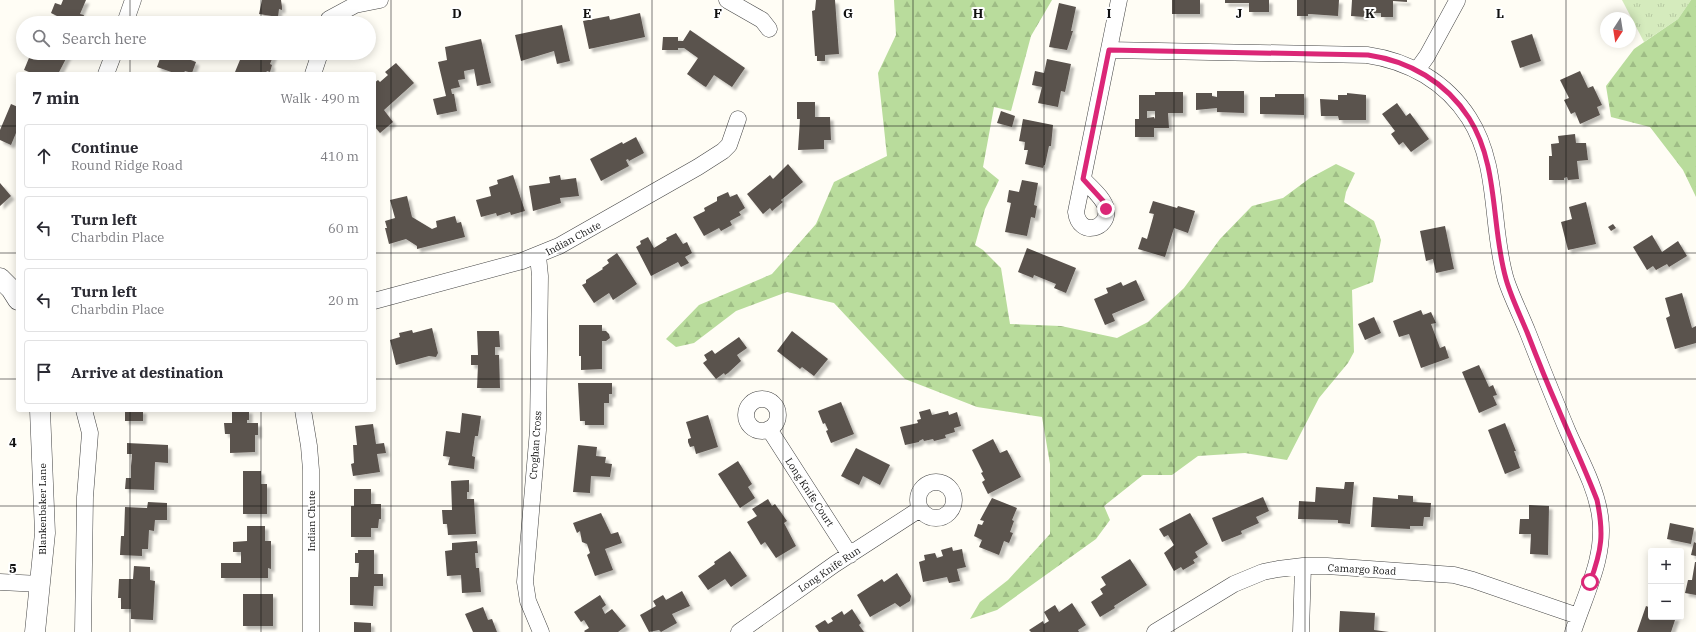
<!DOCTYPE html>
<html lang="en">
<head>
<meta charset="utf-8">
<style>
	body { margin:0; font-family:"IBM Plex Serif",serif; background:#f7f7f7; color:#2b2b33 }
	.controls { position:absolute; right:12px; bottom:12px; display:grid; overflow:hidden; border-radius:4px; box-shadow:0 2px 10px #0003 }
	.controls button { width:36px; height:36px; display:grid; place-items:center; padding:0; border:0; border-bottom:1px solid #e1e1e2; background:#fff; color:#2b2b33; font:20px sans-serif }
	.compass { position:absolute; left:1600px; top:12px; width:36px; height:36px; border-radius:50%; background:#fff; box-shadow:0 2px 10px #0003; rotate:192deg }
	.stop { position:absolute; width:12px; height:12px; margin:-9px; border:3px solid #db2777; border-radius:50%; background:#fff }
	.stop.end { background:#db2777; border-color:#fff; box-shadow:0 1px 4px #0008 }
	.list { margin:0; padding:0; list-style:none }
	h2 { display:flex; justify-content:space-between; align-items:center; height:52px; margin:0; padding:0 16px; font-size:17px }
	h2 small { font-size:13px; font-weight:400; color:#7c7c81 }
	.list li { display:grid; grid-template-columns:26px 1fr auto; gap:12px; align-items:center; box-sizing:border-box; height:64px; margin:0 8px 8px; padding:0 8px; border:1px solid #e1e1e2; border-radius:4px }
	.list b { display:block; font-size:15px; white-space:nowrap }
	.list p { margin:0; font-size:13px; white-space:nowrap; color:#7c7c81 }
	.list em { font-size:13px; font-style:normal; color:#7c7c81 }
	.icon { flex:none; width:22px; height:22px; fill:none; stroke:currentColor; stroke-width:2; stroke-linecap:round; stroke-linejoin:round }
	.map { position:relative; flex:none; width:1696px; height:632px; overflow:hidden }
	.search { position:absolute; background:#fff; box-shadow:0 2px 10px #0003; left:16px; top:16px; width:360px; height:44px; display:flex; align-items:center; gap:10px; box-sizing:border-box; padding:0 14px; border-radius:22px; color:#7c7c81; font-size:15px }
	.panel { position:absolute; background:#fff; box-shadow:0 2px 10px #0003; left:16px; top:72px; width:360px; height:340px; border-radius:4px }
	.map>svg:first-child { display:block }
	.grass { fill:url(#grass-tufts) }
	.forest { fill:url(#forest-firs) }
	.building { fill:#5a524d; fill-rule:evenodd; filter:url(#shadow) }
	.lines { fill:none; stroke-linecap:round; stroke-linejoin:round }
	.minor-casing { stroke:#444; stroke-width:17 }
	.tertiary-casing { stroke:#444; stroke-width:21 }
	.minor { stroke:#fff; stroke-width:16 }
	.tertiary { stroke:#fff; stroke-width:20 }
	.route { stroke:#db2777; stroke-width:5 }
	.grid { fill:none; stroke:#111; stroke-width:1; stroke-opacity:0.55 }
	.labels { text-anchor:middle; stroke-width:4; stroke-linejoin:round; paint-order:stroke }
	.street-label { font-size:10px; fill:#111; stroke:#fff }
	.grid-label { font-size:13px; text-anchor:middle; font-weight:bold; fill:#111; stroke:#fff; stroke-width:4; stroke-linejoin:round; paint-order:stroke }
</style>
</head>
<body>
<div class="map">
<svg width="1696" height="632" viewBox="0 0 1696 632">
	<defs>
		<pattern id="grass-tufts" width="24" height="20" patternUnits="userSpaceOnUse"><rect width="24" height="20" fill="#d5ebbd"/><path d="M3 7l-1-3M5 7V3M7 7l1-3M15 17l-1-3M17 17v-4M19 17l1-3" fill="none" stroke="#b6c8a1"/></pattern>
		<pattern id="forest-firs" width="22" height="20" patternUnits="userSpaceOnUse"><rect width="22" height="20" fill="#b9dc9c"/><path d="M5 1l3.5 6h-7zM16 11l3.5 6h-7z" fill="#9ebc85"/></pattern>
		<filter id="shadow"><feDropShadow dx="3.5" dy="3.5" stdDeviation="1" flood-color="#0004"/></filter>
	</defs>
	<rect width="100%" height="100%" fill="#fffdf5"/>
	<!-- grass -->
	<path class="grass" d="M1622 0H1691L1678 19 1644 42Z"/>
	<!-- forest -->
	<path class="forest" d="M894 0H1052L1031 36 1011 111 994 107 983 167 999 180 985 209 975 245 983 250 1001 268 1010 324 1061 326 1117 338 1148 322 1184 288 1220 239 1252 206 1283 198 1310 178 1336 164 1355 173 1346 192 1344 202 1374 221 1381 240 1373 282 1352 290 1354 352 1348 363 1319 398 1287 460 1245 453 1198 456 1172 475H1143L1104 506 1110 520 1096 539 997 610 970 619 980 602 1008 580 1050 534V464L1042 417 977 407 905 379 834 303 787 292 736 311 694 343 676 347 666 339 699 305 772 274 816 224 834 182 887 156 878 73 896 35Z
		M1691 0H1696V197L1683 170 1650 127 1611 117 1606 86 1634 49 1678 19Z"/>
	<!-- building -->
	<path class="building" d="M63 0H86L80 14 84 15 81 23H54L57 16 51 13 55 3 61 5Z
		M262 0H281L282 7V10L279 9 278 17 259 14Z
		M816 0H835L839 54 825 55V61H817V56H815L812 11 815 10Z
		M1172 0H1200V14H1172Z
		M1225 0H1269V12H1249V3H1225Z
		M1297 0H1339L1338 16 1310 14H1308V16H1297Z
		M1352 0H1407V2L1393 1V17H1381V13H1364V17L1351 16Z
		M1059 3 1076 7 1071 31H1073L1067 50 1049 47Z
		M640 13 645 37 589 49 583 21 609 16 610 20Z
		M175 17 192 23H173Z
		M562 25 570 61 557 64 554 51 521 61 515 35Z
		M690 30 745 68 732 87 714 75 706 87 704 86 687 74 698 58 684 48H678V50H662L663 37H678V41H683Z
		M1532 34 1541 61 1520 68 1511 41Z
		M481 39 491 83 477 86 474 69 464 71 465 79 458 80 460 87 451 89 452 94H454L457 111 437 115 433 99 446 96 438 62 447 60 445 47Z
		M31 53H69L58 74H34L24 70Z
		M162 53H191L188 59 196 62 192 73 185 71 183 74H177L157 67Z
		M249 53 274 54 270 64 272 65 270 72 267 71 265 74H241L235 72 242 55 248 57Z
		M1047 59 1071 64 1065 92 1061 91 1058 107 1038 103 1042 87 1032 85 1035 71 1044 73Z
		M396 63 414 83 384 110 393 122 380 133 374 126V83L378 80 380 82 388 75 385 72Z
		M1580 71 1588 88 1593 86 1602 105 1597 107 1600 115 1580 124 1575 112 1571 114 1564 100 1569 98 1560 80Z
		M1217 91H1244V113L1217 112V108L1196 110V93H1212V96L1217 97Z
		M1155 92H1183V113H1168L1169 128H1154V137H1135V119H1139V95H1155ZM1147 111H1155V119L1154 117 1147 118Z
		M1347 93 1366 95V120H1339L1338 116H1321L1320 99 1338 100V95H1347Z
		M1275 94H1304V115L1260 114V97H1275Z
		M797 102H815V117H830L831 140H824V149L798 150 800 119H797Z
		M1397 103 1406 116 1410 113 1429 139 1411 152 1403 142 1399 145 1391 134 1395 131 1382 114Z
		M11 104 18 107V134L16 133 11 145 0 140V130Z
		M1001 111 1015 116 1012 127 997 123Z
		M1023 119 1053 125 1051 146H1049L1045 165H1044L1043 168 1025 164 1028 150H1024L1025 142 1019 141Z
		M1575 134 1576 143H1586L1588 160 1577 161 1579 179 1568 180 1567 177 1564 178V180H1549V156H1552L1551 144 1559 143 1558 136Z
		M636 137 644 153 629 161 628 159 626 160 629 166 601 181 590 159 622 142 623 144Z
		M788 164 803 182 781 200 783 202 772 211 770 208 763 214 747 194 770 175 773 179Z
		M513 175 525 211 511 215 510 212 497 216 496 213 481 217 476 200 491 196 489 187 498 184 497 180Z
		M560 175 561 180 576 178 579 196 560 198 561 203 533 211 529 186 550 183 549 177Z
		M1022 180 1038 183 1034 205 1037 206 1035 218 1031 217 1027 236 1005 232 1011 203 1007 202 1009 190 1019 192Z
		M0 183 11 196 0 206Z
		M728 192 730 197 737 194 745 208 739 212 741 215 730 221 732 225 721 231 719 228 704 236 693 217 705 211 704 208 717 201V197Z
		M407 196 412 217 432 229 437 227 436 221 455 216 457 223 461 222 465 237 417 249V246L406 239 389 244 385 228H387L385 221 395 218 390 200Z
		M1153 201 1177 208 1178 206 1195 211 1188 233 1174 228 1165 257 1138 249 1142 237 1147 239 1154 214 1149 213Z
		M1586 202 1596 244 1568 250 1561 222 1572 219 1569 207Z
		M1613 224 1616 228 1611 231 1608 227Z
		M1445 226 1454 269 1436 273 1433 259 1426 261 1420 231Z
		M676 233 683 244 687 242 692 253 685 257 689 263 681 267 678 262 651 276 636 247 641 244 640 241 648 237 654 248 667 240 666 238Z
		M1652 235 1662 252 1678 241 1687 256 1669 267 1667 264 1656 270 1653 266 1647 270 1633 247Z
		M1027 248 1076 268 1066 293 1054 288 1056 284 1034 275 1033 278 1018 272Z
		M617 253 637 284 613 300 609 293 594 303 582 285 586 283V280L603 269 602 268 609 263 607 260Z
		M1136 280 1145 300 1112 314 1115 321 1105 325 1094 299 1108 293 1106 288 1110 287 1121 282 1123 286Z
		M1682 293 1692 328 1696 326V343L1675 349 1666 318 1670 316 1665 298Z
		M1421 310 1423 315 1431 312 1436 323 1431 324 1440 348 1445 346 1449 358 1421 368 1409 334 1399 337 1393 321Z
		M1374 317 1381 333 1365 340 1358 324Z
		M579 325H602V331H606L609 334 610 338 606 341H602V369L581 370V356H579Z
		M432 328 438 353 436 357 429 356 396 365 390 340 400 337 399 333 412 330 413 333Z
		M477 331H499L500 347H495V355H499L500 388H477L478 365H471V355H478Z
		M792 331 828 359 814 376 802 367 800 369 777 351Z
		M739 337 747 348 737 355 741 361 728 373 725 375 724 373 716 379 703 363 707 360 704 355 712 350 715 354Z
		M1479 365 1489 387 1493 385 1497 395 1493 396 1497 405 1479 413 1462 372Z
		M578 383H612V394H609V403H604V425H585V421H580Z
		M841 402 854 434 831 443 826 431 828 430 825 423 823 424 818 411Z
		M930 409 932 415 948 411 949 415 957 412 961 426 954 428 955 432 945 435 946 438 934 441 933 439 924 441 923 439 919 441V442L905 445 900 427 918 423 917 420 921 419 919 412Z
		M125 410H143V421H125Z
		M232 410H249V420H247V423H258V435H255V452L230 453V434H225L224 423H232Z
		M462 413 481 416 478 436H475L472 456 475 457 474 469 448 465 450 457 443 456 446 431 460 433Z
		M708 415 718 447 696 454 694 446 690 447 688 442V439L691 438 686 422Z
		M1505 423 1516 451H1514L1520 468 1505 474 1488 430Z
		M373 424 376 444 384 443 386 453 377 454 380 472 353 476 351 464 354 463 353 445H357L355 426Z
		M993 439 1000 453 1007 450 1021 477 988 494 982 482 985 480 981 473 983 472 972 450Z
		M127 443 168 445V463L155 462 154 490 125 489 126 478H131V466L132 454H127Z
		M578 445 597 447 596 456 606 457 605 463 612 464 610 477 591 476 590 493 573 492Z
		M856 448 890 465 880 485 863 476 859 485 841 476Z
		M738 461 752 484 748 487 755 498 740 508 718 474Z
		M243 471H261V484H267V514H243Z
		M469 480V492H467V499H474L476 534 448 535 447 524H443L442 510H452L451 481Z
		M1345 482H1354L1350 524 1338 523V520L1298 519 1299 501 1315 502 1316 487 1344 489Z
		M354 489H371V504H381V519H379L378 528H371V537H351V506H354Z
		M1398 495 1413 496V502L1431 503 1430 517H1424L1423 526H1410V529L1371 527 1373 497 1398 499Z
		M1263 497 1269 511 1256 517 1259 523 1241 531 1242 534 1222 542 1212 518Z
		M992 498 1017 508 1012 520 1014 521 1010 532 1013 533 1009 543 1004 541 999 555 979 547 982 540 974 536 978 524 982 525 984 521 980 520Z
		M768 499 772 506 775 504 787 521 784 523 796 546 776 558 765 542 761 545 747 522 757 516 752 509Z
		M148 502 167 503V520H155L154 531 149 530 148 549H142V556L120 555 121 536H124L125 507 147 508Z
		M1529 505 1549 506 1548 555 1530 554 1531 534H1519L1520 519H1529Z
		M601 513 611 534 618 532 622 543 605 549 613 570 595 576 587 555 590 553 587 544 582 542 580 531 577 533 573 523Z
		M1190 513 1208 544 1195 552 1198 557 1193 560 1195 563 1183 570 1181 567 1174 571 1164 553 1174 545 1168 535 1164 537 1159 529Z
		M1670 523 1694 528 1691 544 1667 539Z
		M247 526H265V541H271V569L268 568V578H221V563H241V552H233V542L247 541Z
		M477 541 478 553H475L476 568H479L481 592 462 593 461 575 447 576 445 551 452 550V543Z
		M1694 542 1696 543V556L1691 555Z
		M952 547 953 551 962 549 964 560 966 567 957 569 960 581 949 583 947 577 923 582 919 562 925 560 924 555 935 553 937 558 943 556 941 550Z
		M358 550H374V574H383V586H374L373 606 350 605V577H358L359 563H355V553H358Z
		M730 551 747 576 731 587 725 579 708 590 698 576 715 564 714 562Z
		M1130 559 1147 585 1114 606 1115 608 1100 617 1091 602 1103 594 1100 589 1106 585 1101 577Z
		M1695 562H1696V595L1685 593 1688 580H1692Z
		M134 566 150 567V580L155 581 153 620 131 619V609H121V598H118L119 579H133Z
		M897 573 911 596 910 601 900 607 895 603 870 617 857 595 882 579 884 582Z
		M682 591 690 606 672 614 677 623 661 632 659 630 649 632 640 615 656 606 653 601 663 595 666 600Z
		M243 594H273V626H243Z
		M600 595 606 605 602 608 605 614 612 609 626 626 618 632H585L584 631 589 628 584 620 581 622 574 612Z
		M1072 603 1086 625 1078 630 1079 632H1031L1029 630 1043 621 1044 624 1049 621 1044 612 1055 605 1059 612Z
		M1646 606 1651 608V617H1676L1671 632H1637Z
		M483 607 488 620 492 619 497 632H473L465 614Z
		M852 609 861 623 859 625 864 632H819L815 626 825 620 828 624 833 621 831 618 842 611 844 615Z
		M1340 611 1375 613 1374 630 1389 632H1339Z
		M354 622 371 623V632H354Z"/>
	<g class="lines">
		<!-- minor casing -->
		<g class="minor-casing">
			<path id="minor" d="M727 0 762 20 769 29
				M329 19 355 5 380 0
				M125 23 133 0
				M1109 50 1367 55C1409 61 1446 82 1469 118 1500 166 1490 227 1506 280 1512 298 1521 315 1528 333 1541 366 1554 399 1568 432 1580 459 1596 487 1600 516 1606 557 1585 594 1573 632
				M1417 70 1427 56 1457 1
				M106 74 114 53
				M313 74 320 53
				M1083 179C1090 187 1105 199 1106 209 1110 229 1079 238 1076 212L1119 0
				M538 256 540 276 538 430 525 582 528 601 541 632
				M374 301 522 261 559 246 698 167 723 151 729 145 738 119
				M746 415a16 16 0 1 1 32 0a16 16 0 1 1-32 0Z
				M303 410 309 446 311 470V632
				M769 429 850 555
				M918 500a18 18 0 1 1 36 0a18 18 0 1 1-36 0Z
				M0 582 40 584
				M83 632 85 497 90 433 84 410
				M739 632 835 564 920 509
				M1155 632 1234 584 1263 572 1278 569 1303 566H1327L1454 575 1473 580 1578 616
				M1301 632 1303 566"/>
		</g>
		<!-- tertiary casing -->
		<g class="tertiary-casing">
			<path id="tertiary" d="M0 278 11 289 18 300
				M35 632 45 533 40 410"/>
		</g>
		<!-- minor -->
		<use href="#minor" class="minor"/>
		<!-- tertiary -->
		<use href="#tertiary" class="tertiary"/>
	</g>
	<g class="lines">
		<!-- route -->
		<path class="route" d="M1106 209 1104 202 1083 179 1109 50 1368 55C1409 61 1446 82 1469 118 1499 165 1491 227 1506 279 1511 297 1520 315 1527 332 1537 358 1547 383 1558 408 1571 439 1585 469 1597 500 1604 533 1602 550 1590 582"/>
	</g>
	<!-- grid -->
	<path class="grid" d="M130 0V23M261 0V23M391 0V632M522 0V632M652 0V632M783 0V632M913 0V632M1044 0V632M1174 0V632M1305 0V632M1435 0V632M1566 0V632M130 53V74M261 53V74M0 126H18M374 126H1696M0 253H18M374 253H1696M0 379H18M374 379H1696M130 410V632M261 410V632M0 506H1696"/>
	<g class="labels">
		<!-- street labels -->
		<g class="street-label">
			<text transform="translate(573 238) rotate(-28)" y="4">Indian Chute</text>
			<text transform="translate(535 445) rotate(-86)" y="4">Croghan Cross</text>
			<text transform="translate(810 492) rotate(57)" y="4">Long Knife Court</text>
			<text transform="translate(42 509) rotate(-90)" y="4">Blankenbaker Lane</text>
			<text transform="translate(311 521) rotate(-90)" y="4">Indian Chute</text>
			<text transform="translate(829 569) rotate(-34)" y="4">Long Knife Run</text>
			<text transform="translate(1362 569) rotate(3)" y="4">Camargo Road</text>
		</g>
	</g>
	<g class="grid-label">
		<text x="457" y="18">D</text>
		<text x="587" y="18">E</text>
		<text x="718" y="18">F</text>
		<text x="848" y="18">G</text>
		<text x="978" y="18">H</text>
		<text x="1109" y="18">I</text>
		<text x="1239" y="18">J</text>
		<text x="1370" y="18">K</text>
		<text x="1500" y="18">L</text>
		<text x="13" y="447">4</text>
		<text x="13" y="573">5</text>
	</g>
</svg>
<div class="controls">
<button>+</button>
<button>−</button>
</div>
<svg class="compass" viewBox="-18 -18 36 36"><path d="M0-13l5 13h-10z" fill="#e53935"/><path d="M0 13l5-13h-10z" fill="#7c7c81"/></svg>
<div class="stop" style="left:1590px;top:582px"></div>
<div class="stop end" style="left:1106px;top:209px"></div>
<div class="search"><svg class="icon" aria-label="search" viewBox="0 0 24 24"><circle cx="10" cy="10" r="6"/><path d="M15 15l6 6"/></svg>Search here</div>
<section class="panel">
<h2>7 min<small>Walk · 490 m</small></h2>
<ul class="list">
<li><svg class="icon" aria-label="ahead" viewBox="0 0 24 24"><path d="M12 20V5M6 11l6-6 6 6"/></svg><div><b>Continue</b><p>Round Ridge Road</p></div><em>410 m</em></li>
<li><svg class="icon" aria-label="left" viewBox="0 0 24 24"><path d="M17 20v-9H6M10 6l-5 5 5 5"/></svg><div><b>Turn left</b><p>Charbdin Place</p></div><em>60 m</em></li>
<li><svg class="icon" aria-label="left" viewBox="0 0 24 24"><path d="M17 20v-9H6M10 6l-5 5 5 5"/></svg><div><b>Turn left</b><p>Charbdin Place</p></div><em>20 m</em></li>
<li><svg class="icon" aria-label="arrive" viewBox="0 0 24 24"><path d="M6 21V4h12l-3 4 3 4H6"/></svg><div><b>Arrive at destination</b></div></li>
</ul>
</section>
</div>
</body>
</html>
